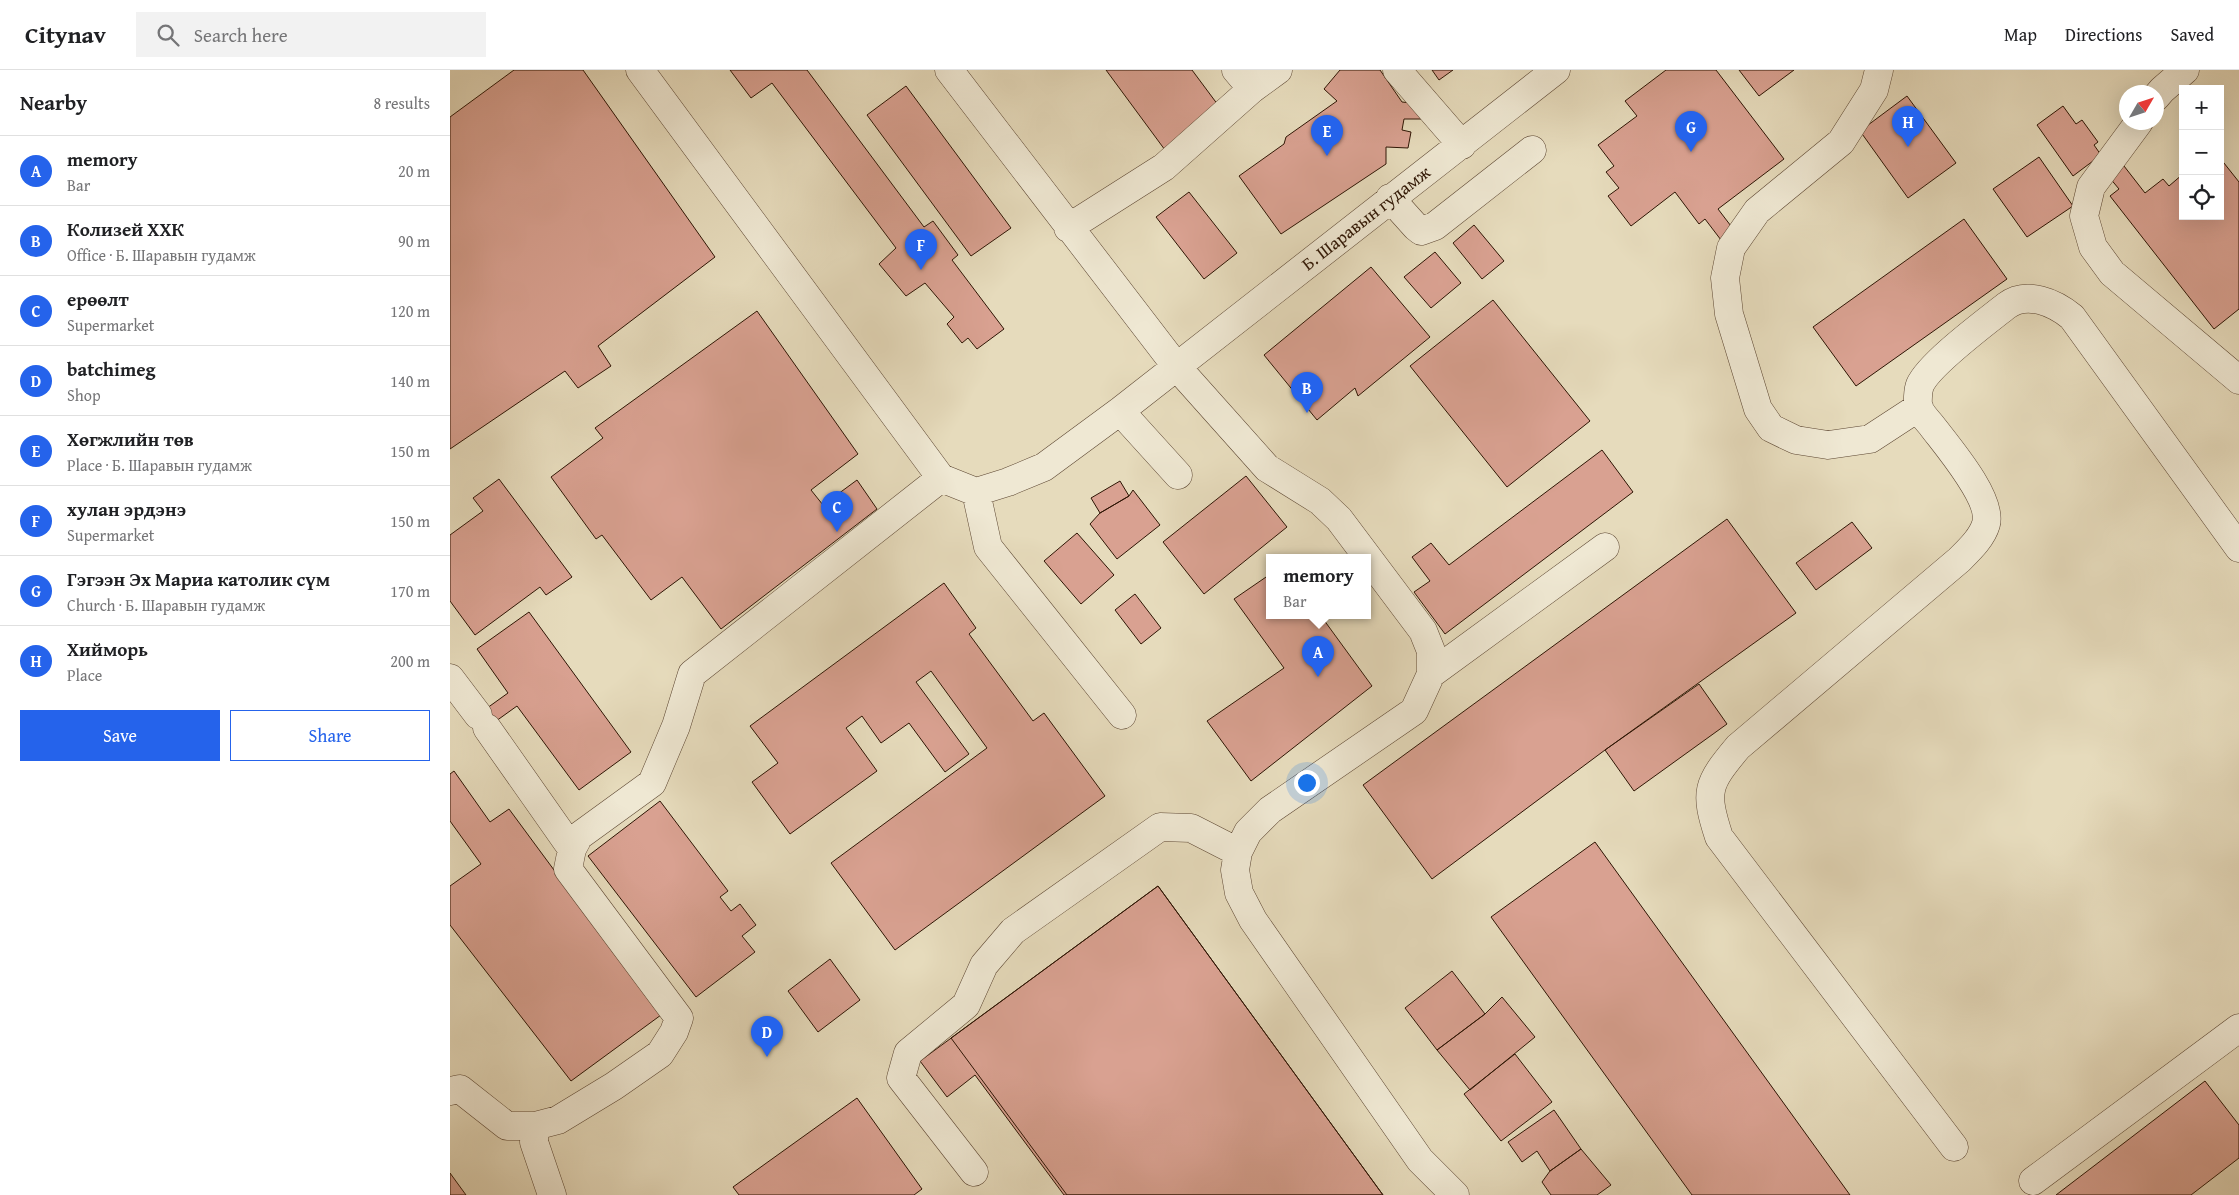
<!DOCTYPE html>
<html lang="en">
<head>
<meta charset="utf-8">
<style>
	body { margin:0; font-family:"Gentium Book Plus",serif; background:#f2f2f2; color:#202124 }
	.controls { position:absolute; right:15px; top:15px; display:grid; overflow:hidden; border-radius:0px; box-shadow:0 5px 20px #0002 }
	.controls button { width:45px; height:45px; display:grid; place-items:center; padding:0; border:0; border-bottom:1px solid #e0e0e0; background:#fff; color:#202124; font:25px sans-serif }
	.compass { position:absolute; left:1669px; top:15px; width:45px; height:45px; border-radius:50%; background:#fff; box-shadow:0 5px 20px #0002; rotate:51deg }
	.you { position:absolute; left:856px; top:712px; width:18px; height:18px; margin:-12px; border:4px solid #fff; border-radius:50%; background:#1a73e8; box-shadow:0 0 0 8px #1a73e833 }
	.badge { display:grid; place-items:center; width:32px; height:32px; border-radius:50%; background:#2563eb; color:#fff; font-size:16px; font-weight:700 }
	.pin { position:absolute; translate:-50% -41px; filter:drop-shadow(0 1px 2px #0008) }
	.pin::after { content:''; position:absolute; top:26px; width:18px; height:15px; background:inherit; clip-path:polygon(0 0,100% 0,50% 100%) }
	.popup { position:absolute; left:816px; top:484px; width:105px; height:65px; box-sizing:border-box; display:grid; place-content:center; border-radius:0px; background:#fff; filter:drop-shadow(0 1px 4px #0005); font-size:16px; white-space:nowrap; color:#757577 }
	.popup b { font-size:19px; color:#202124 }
	.popup::after { content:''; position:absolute; left:50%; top:100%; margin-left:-10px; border:10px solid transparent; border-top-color:#fff }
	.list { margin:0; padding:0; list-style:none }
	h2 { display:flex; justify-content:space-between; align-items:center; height:65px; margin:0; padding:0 20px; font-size:21px }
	h2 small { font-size:16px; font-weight:400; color:#757577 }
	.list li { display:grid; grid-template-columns:32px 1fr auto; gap:15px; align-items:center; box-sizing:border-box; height:70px; padding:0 20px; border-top:1px solid #e0e0e0 }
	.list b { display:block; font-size:19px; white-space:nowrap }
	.list p { margin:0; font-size:16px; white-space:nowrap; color:#757577 }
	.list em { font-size:16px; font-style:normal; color:#757577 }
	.actions { display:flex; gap:10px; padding:15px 20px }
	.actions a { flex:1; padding:11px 0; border:1px solid #2563eb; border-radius:0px; text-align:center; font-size:18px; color:#2563eb }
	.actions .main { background:#2563eb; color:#fff }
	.icon { flex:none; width:28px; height:28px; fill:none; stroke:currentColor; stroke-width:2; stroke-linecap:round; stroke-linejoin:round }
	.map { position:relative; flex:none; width:1789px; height:1125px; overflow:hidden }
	header { display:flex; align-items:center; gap:30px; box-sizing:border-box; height:70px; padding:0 25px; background:#fff; border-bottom:1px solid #e0e0e0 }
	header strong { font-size:24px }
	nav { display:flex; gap:28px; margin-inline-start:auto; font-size:18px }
	.search { width:350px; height:45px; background:#f2f2f2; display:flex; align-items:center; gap:12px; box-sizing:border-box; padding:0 18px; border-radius:0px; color:#757577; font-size:19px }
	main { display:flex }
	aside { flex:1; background:#fff }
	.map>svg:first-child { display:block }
	.building { fill:#d9a191; stroke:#2e1504 }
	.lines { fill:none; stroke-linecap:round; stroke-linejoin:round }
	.minor-casing { stroke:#5c4632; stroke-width:29 }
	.minor { stroke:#efe8d3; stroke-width:28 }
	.labels { text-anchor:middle; stroke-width:5; stroke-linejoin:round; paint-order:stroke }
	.street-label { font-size:18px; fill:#2e1504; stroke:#efe8d3 }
</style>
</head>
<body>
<header>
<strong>Citynav</strong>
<div class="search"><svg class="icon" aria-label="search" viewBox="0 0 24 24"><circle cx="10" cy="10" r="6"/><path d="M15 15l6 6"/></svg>Search here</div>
<nav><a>Map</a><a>Directions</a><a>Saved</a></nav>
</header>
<main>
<aside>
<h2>Nearby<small>8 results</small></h2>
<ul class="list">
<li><span class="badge">A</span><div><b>memory</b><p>Bar</p></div><em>20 m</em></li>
<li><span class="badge">B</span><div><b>Колизей ХХК</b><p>Office · Б. Шаравын гудамж</p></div><em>90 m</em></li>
<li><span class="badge">C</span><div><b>ерөөлт</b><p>Supermarket</p></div><em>120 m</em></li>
<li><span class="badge">D</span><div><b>batchimeg</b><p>Shop</p></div><em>140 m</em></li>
<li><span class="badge">E</span><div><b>Хөгжлийн төв</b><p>Place · Б. Шаравын гудамж</p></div><em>150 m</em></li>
<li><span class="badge">F</span><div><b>хулан эрдэнэ</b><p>Supermarket</p></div><em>150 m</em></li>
<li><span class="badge">G</span><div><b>Гэгээн Эх Мариа католик сүм</b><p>Church · Б. Шаравын гудамж</p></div><em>170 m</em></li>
<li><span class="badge">H</span><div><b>Хийморь</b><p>Place</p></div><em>200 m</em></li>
</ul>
<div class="actions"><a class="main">Save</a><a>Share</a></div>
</aside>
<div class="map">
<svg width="1789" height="1125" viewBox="0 0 1789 1125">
	<rect width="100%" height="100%" fill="#e6dbbc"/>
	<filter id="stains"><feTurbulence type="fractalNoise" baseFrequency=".004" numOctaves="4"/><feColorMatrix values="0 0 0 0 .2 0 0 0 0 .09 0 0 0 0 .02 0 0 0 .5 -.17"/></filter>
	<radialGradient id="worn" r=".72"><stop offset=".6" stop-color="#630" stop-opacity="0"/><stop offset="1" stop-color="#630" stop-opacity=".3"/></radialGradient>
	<!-- building -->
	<path class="building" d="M64 0H133L265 187 148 276 161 296 128 318 115 301 0 379V47Z
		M280 0H357L474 157 483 151 508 185 502 190 554 259 527 279 518 268 512 273 497 254 504 247 475 213 456 226 429 194 446 178 322 13 301 28Z
		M656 0H742L771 39 715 80Z
		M890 0H930L952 32 970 34 971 49H954L952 60 961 62 958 78 936 77V94L831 164 789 106 834 74 836 67 887 31 874 19Z
		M982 0H1003L989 10Z
		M1216 0H1266L1334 89 1268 139 1284 160 1271 170 1255 149 1249 154 1225 122 1181 156 1158 126 1169 118 1156 102 1164 96 1148 75 1187 46 1175 31Z
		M1289 0H1344L1309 26Z
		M456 16 561 158 521 186 417 45Z
		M1457 26 1506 93 1458 128 1410 61Z
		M1613 36 1626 54 1632 50 1648 72 1644 75 1651 85 1623 106 1587 55Z
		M1589 87 1623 136 1577 167 1543 119Z
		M1770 88 1789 112V239L1764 259 1660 126 1669 119 1659 107 1674 96 1695 123 1713 109 1719 116 1733 104V146H1770Z
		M739 122 787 183 754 209 706 147Z
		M1514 149 1557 209 1406 316 1363 257Z
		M1024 155 1054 191 1032 209 1003 173Z
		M985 182 1011 213 981 238 954 207Z
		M921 197 980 267 908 326 905 318 867 350 814 285Z
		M1043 230 1140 351 1057 417 960 296Z
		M307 241 408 384 361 420 373 435 407 410 427 439 271 559 232 507 201 530 152 465 146 469 101 407 153 368 145 358Z
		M1152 380 1183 422 995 564 964 522 980 511 962 487 981 473 999 495Z
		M796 406 837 457 754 524 713 472Z
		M49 409 122 507 96 525 90 517 25 565 0 531V465L33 441 23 428Z
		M670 411 679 426 650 443 641 428Z
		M683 420 710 455 667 489 640 454 650 443 679 426Z
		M1277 449 1346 543 1155 680 982 809 913 715Z
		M1402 452 1422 478 1366 520 1346 493Z
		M627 463 664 505 631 534 594 491Z
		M819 505V546H871L922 616 801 711 757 651 834 598 784 529Z
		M494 513 526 558 519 564 583 651 594 643 655 726 445 880 381 793 537 678 481 601 466 612 519 684 495 702 459 653 431 673 412 646 396 658 427 701 340 764 302 712 328 693 300 656Z
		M685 524 711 558 691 574 665 540Z
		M79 542 181 682 129 720 67 636 28 664 19 651 58 623 27 579Z
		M1249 614 1277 654 1184 721 1155 680Z
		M4 701 40 752 59 739 211 945 121 1011 0 855V816L31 794 0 751V704Z
		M210 731 278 821 270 827 281 841 290 834 306 855 292 866 305 882 246 927 138 786Z
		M1145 772 1400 1125H1242L1041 847Z
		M708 816 933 1125H614L525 1005 497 1027 470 991Z
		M708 816 933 1125H617L501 968Z
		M380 889 410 930 368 962 338 921Z
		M1002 901 1035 944 987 980 955 938Z
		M1052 927 1085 967 1020 1020 987 980 1035 944Z
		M1065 984 1102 1032 1051 1071 1014 1024Z
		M1755 1011 1789 1055V1088L1741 1125H1606Z
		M407 1028 472 1119 464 1125H289L283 1117Z
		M1104 1040 1131 1079 1100 1101 1087 1081 1072 1092 1058 1072Z
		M1131 1079 1161 1115 1147 1125H1101L1092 1112 1100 1101Z
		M0 1103 16 1125H0Z"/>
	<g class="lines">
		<!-- minor casing -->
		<g class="minor-casing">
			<path id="minor" d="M190 0 491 408
				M499 0 726 296 817 398 870 431 889 449 973 561 981 581V604L964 641 820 740 798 762 788 782 785 800 789 823 803 850 970 1090 1005 1125
				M786 0 802 19
				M947 0 1012 75
				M1429 0 1424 20 1391 72 1307 141 1281 178 1275 208 1279 244 1308 339 1321 358 1346 370 1378 375 1420 369 1469 337
				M1706 27 1712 20 1735 0
				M1689 52 1641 117 1634 146 1643 177 1662 203 1789 310
				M940 128 966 157 971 161 985 156 1082 80
				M618 158 714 97 802 19 828 0
				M670 341 728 405
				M526 422 538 477 672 645
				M981 604 1155 477
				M0 608 28 645
				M37 658 122 779
				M0 1021 10 1019 57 1056H85L108 1050 164 1016 210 984 224 962 229 948 118 799 122 779 129 766 202 713 226 656 242 604 491 408 526 422 558 412 594 397 670 341 1106 0
				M85 1056 84 1072 102 1125
				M1504 1077 1269 767C1254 721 1257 714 1288 677L1509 490C1519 480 1532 468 1536 454 1543 429 1497 376 1482 356 1478 351 1471 344 1469 338 1467 333 1468 320 1470 315 1479 294 1536 252 1556 236 1577 220 1605 233 1622 247L1789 478
				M524 1102 451 1008 458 983 516 935 534 895 563 861 710 757 741 758 788 782
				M1583 1111 1789 958"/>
		</g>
		<!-- minor -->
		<use href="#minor" class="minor"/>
	</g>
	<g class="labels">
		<!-- street labels -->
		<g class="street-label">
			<text transform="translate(916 148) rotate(-38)" y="6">Б. Шаравын гудамж</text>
		</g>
	</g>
	<rect width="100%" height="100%" filter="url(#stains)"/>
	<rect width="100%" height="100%" fill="url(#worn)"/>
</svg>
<div class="controls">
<button>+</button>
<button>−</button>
<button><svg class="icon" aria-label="locate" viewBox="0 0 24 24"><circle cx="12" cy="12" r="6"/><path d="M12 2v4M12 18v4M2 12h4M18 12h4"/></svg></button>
</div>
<svg class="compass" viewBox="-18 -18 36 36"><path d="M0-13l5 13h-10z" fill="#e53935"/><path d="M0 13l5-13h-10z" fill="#757577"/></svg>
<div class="you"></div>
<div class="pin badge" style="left:868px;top:607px">A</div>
<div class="popup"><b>memory</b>Bar</div>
<div class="pin badge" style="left:857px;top:343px">B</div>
<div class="pin badge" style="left:387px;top:462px">C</div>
<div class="pin badge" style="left:317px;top:987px">D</div>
<div class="pin badge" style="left:877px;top:86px">E</div>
<div class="pin badge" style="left:471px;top:200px">F</div>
<div class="pin badge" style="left:1241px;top:82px">G</div>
<div class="pin badge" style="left:1458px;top:77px">H</div>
</div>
</main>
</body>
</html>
